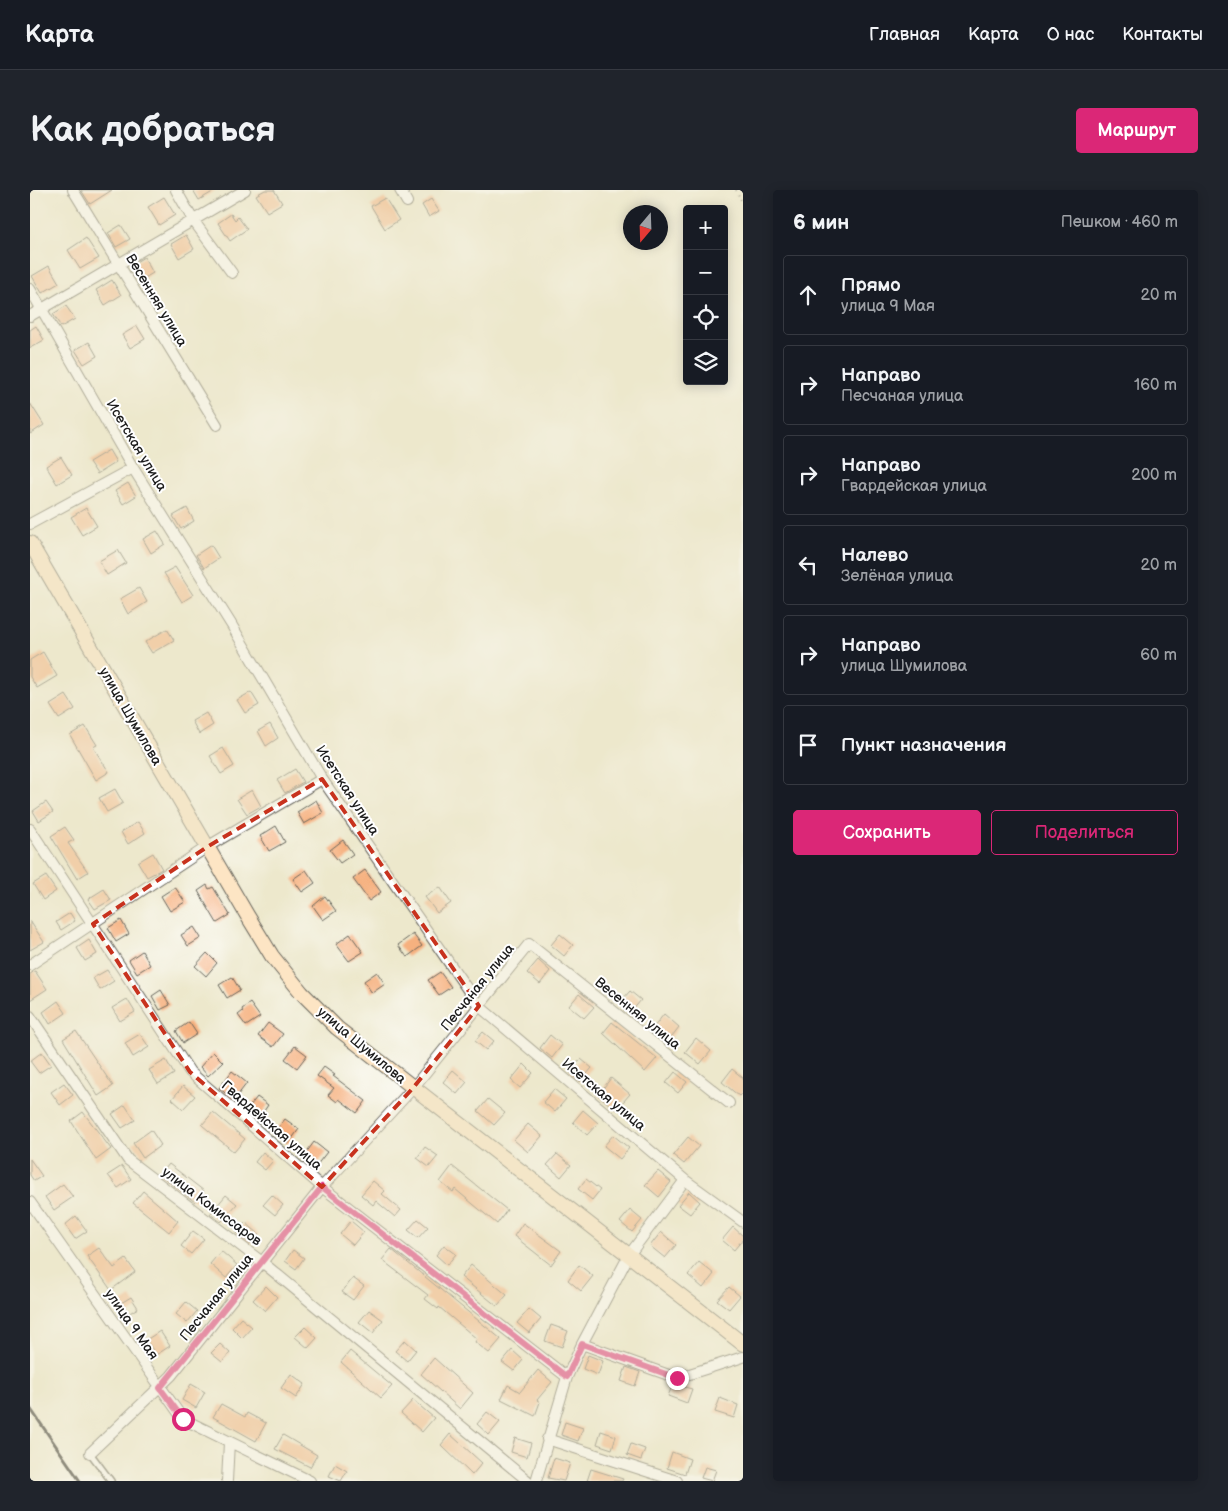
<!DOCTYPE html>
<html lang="ru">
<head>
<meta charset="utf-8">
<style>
	body { margin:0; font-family:"Balsamiq Sans",sans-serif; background:#20242c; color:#f1f3f6 }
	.controls { position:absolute; right:15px; top:15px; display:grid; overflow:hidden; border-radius:5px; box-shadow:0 2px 12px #0003 }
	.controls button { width:45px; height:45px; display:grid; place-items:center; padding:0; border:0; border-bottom:1px solid #363941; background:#171b24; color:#f1f3f6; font:25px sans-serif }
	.compass { position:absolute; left:593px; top:15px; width:45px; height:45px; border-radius:50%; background:#171b24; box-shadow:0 2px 12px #0003; rotate:199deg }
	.stop { position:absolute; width:15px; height:15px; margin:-11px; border:4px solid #db2777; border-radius:50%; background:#fff }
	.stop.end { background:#db2777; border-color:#fff; box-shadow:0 1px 5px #0008 }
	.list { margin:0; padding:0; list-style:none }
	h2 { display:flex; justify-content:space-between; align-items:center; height:65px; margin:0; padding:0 20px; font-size:21px }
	h2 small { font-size:16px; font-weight:400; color:#9ea1a6 }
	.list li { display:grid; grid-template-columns:32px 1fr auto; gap:15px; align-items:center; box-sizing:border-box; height:80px; margin:0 10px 10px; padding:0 10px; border:1px solid #363941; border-radius:5px }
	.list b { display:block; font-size:19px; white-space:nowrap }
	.list p { margin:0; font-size:16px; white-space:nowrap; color:#9ea1a6 }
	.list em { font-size:16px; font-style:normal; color:#9ea1a6 }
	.actions { display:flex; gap:10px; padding:15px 20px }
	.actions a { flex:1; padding:11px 0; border:1px solid #db2777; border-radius:5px; text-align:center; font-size:18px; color:#db2777 }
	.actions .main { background:#db2777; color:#fff }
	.icon { flex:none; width:28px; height:28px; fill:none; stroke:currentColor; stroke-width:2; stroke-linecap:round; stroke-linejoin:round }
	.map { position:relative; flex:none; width:713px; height:1291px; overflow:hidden; border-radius:5px }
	header { display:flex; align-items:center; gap:30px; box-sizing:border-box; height:70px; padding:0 25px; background:#171b24; border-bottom:1px solid #363941 }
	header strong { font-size:24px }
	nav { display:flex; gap:28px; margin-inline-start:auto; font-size:18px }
	.intro { display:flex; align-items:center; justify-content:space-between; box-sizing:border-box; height:120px; padding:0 30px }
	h1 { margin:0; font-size:35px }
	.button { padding:12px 22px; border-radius:5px; background:#db2777; color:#fff; font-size:18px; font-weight:700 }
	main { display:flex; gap:30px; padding:0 30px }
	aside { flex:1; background:#171b24; border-radius:5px; box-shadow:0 2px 12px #0003 }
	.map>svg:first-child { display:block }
	.building { fill:#f6b17f }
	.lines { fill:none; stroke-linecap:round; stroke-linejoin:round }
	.lane-casing { stroke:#65635a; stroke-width:8 }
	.street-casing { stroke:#65635a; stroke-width:12 }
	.secondary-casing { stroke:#65635a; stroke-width:16 }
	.path { stroke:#65635a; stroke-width:2; stroke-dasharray:1 4; stroke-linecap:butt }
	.lane { stroke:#fff; stroke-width:5 }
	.street { stroke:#fff; stroke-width:10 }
	.secondary { stroke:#fde5c4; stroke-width:14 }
	.rail { stroke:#1c1c1c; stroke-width:3 }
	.route { stroke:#db2777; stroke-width:6 }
	.marked { fill:none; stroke:#c8321e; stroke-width:4; stroke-dasharray:10 6; stroke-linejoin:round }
	.labels { text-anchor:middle; stroke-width:4; stroke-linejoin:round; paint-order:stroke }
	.street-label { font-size:14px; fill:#1c1c1c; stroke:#fff }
</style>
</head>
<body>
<header>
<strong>Карта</strong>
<nav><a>Главная</a><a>Карта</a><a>О нас</a><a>Контакты</a></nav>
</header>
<div class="intro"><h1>Как добраться</h1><a class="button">Маршрут</a></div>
<main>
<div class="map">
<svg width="713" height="1291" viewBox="0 0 713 1291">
	<rect width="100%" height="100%" fill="#fff"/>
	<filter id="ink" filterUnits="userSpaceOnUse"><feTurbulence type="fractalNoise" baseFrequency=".02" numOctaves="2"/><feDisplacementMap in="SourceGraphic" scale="10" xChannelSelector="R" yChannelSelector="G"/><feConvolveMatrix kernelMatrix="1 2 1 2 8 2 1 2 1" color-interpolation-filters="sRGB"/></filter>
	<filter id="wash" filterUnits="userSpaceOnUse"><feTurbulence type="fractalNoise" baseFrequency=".0096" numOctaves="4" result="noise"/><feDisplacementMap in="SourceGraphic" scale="20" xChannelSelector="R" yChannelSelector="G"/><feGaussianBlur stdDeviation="1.12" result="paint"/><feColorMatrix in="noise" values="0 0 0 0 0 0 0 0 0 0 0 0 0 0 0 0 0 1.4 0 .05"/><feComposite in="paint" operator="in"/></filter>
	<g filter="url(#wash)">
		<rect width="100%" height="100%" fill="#ede8cc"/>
		<g id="blocks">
			<!-- building -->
			<path class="building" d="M51 0H82L60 14Z
				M163 0H186L169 10Z
				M235 0H244L252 13 237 22 226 5Z
				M134 7 145 25 129 35 118 17Z
				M355 8 369 30 355 39 341 16Z
				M401 9 409 21 399 27 392 15Z
				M201 24 205 30 208 27 217 39 200 51 188 33Z
				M91 35 100 49 86 57 78 43Z
				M156 45 164 59 149 68 141 54Z
				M56 48 69 68 50 79 38 60Z
				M114 67 123 83 111 90 101 75Z
				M19 76 29 93 12 103 2 86Z
				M82 90 91 105 75 115 66 100Z
				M36 116 45 129 31 137 23 124Z
				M6 136 14 150 0 158V140Z
				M107 136 115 149 100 158 92 145Z
				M59 152 67 166 54 174 45 160Z
				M0 213 14 235 0 244Z
				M79 260 86 272 67 284 59 272Z
				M31 267 42 285 27 294 16 276Z
				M98 293 106 306 93 314 85 301Z
				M56 318 67 336 52 345 41 327Z
				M157 318 164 331 151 339 143 326Z
				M127 341 135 354 121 363 113 349Z
				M181 355 189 368 174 378 166 365Z
				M88 360 96 373 77 385 69 371Z
				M145 377 163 405 152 412 134 383Z
				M109 398 117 412 98 424 90 409Z
				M137 439 144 450 122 463 115 452Z
				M13 462 27 486 7 498 0 487V470Z
				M221 502 229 515 215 523 207 510Z
				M36 505 45 519 29 529 20 515Z
				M176 523 183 535 169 544 162 531Z
				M240 534 248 548 236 556 228 541Z
				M55 536 67 555 63 557 79 582 66 590 40 545Z
				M193 558 204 576 191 584 180 566Z
				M265 579 273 592 255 603 247 590Z
				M85 599 93 613 77 622 69 608Z
				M222 600 231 616 217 624 207 609Z
				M286 610 293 623 274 634 267 622Z
				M16 612 23 622 9 631 3 621Z
				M108 632 115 643 98 654 91 642Z
				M246 636 255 652 239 661 230 646Z
				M35 637 44 650 38 653 58 682 47 689 21 646Z
				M313 650 323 664 310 673 300 660Z
				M123 663 132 679 117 687 108 672Z
				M276 680 285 693 272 702 263 689Z
				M335 680 351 702 339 711 323 689Z
				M16 686 26 701 13 710 3 694Z
				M177 695 179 699 183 697 200 725 187 733 168 701Z
				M145 697 155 712 140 721 131 706Z
				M410 697 421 713 407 723 395 707Z
				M74 699 81 710 65 719 58 709Z
				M295 706 306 721 293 730 283 716Z
				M40 723 45 731 31 740 26 732Z
				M91 730 99 744 86 752 78 738Z
				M0 731 14 752 0 760Z
				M164 737 171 748 158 756 151 745Z
				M320 744 333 762 319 771 306 754Z
				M383 744 392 756 377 767 368 755Z
				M530 744 543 755 534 766 521 755Z
				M59 750 67 764 55 771 47 758Z
				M112 761 120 775 107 783 99 770Z
				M177 763 187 773 176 786 165 776Z
				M508 770 520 781 510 794 497 783Z
				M77 780 84 791 70 800 63 788Z
				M5 781 17 799 0 810V784Z
				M347 782 355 794 342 803 334 791Z
				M410 782 421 797 409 805 398 790Z
				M202 787 210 800 197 808 189 795Z
				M131 800 140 815 130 820 122 806Z
				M600 801 611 810 602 821 591 811Z
				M549 804 564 817 554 828 539 816Z
				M97 809 105 822 90 831 82 818Z
				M28 811 36 823 20 834 13 822Z
				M220 813 230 827 216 836 208 825 213 821 212 819Z
				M634 824 649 837 639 850 624 837Z
				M159 832 167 844 153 853 146 841Z
				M582 832 627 868 615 882 573 843Z
				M238 833 253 844 243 857 228 846Z
				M46 841 83 896 68 906 33 849Z
				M453 842 464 851 456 860 445 851Z
				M110 844 119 857 103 867 95 853Z
				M520 845 532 855 522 868 510 858Z
				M666 848 681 861 670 874 655 862Z
				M265 856 277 865 267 878 255 869Z
				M12 862 21 875 9 883 0 871Z
				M183 862 193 872 178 886 170 877Z
				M551 869 562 878 550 892 539 882Z
				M136 870 144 884 128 894 119 880Z
				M494 874 503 883 490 898 481 890Z
				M294 877 305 885 303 886 336 911 327 923 309 909 307 912 298 905 304 898 287 886Z
				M702 879 713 888V902L709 906 692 892Z
				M423 880 437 892 427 904 413 892Z
				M202 881 217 893 204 910 189 898Z
				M645 882 657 892 648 903 636 893Z
				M581 888 600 904 586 920 568 905Z
				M34 893 43 905 30 915 21 902Z
				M153 896 165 906 153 919 142 909Z
				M524 899 536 909 525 922 513 912Z
				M227 907 238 915 228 930 216 921Z
				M458 909 475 923 464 935 448 921Z
				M95 915 105 930 92 938 82 924Z
				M553 920 568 933 557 945 543 932Z
				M53 922 81 959 66 970 41 931Z
				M183 922 215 949 204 962 172 935Z
				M255 929 269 939 258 954 244 943Z
				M498 934 512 946 498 962 484 950Z
				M121 940 131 955 113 968 103 953Z
				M583 945 599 958 590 969 574 956Z
				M658 947 669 956 654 974 643 965Z
				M284 952 297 962 286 976 273 967Z
				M395 957 408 966 399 977 387 968Z
				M233 962 243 971 235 980 225 972Z
				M527 964 541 975 531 987 517 975Z
				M0 969 12 986 4 991 0 985Z
				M139 974 174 1001 165 1012 130 985Z
				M92 976 101 989 88 998 78 985Z
				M422 976 477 1020 467 1034 425 999 423 1002 410 992Z
				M628 981 641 992 629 1007 615 995Z
				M556 989 570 1000 562 1010 548 999Z
				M343 991 355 1001 352 1004 371 1020 365 1027 346 1011 343 1015 331 1005Z
				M33 994 43 1007 24 1020 15 1007Z
				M113 1001 148 1031 139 1042 103 1013Z
				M659 1002 670 1012 660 1024 648 1015Z
				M196 1005 207 1014 191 1032 180 1024Z
				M242 1005 253 1015 245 1025 233 1015Z
				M600 1020 612 1030 602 1042 590 1032Z
				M46 1026 57 1041 45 1049 35 1035Z
				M388 1029 398 1037 388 1048 378 1040Z
				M321 1031 334 1042 323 1055 310 1044Z
				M215 1032 229 1044 220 1054 206 1043Z
				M493 1033 531 1061 521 1075 484 1046Z
				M703 1037 713 1046V1049L704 1060 692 1050Z
				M163 1041 174 1049 161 1064 151 1056Z
				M631 1042 646 1055 635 1068 620 1056Z
				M414 1055 426 1064 417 1075 406 1065Z
				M69 1058 84 1078 96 1069 105 1082 81 1100 57 1066Z
				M361 1059 471 1149 459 1163 445 1152 447 1149 409 1117 408 1119 395 1109 398 1105 352 1070Z
				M263 1060 274 1068 266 1079 255 1071Z
				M191 1061 207 1075 196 1088 180 1074Z
				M669 1072 684 1084 673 1098 658 1085Z
				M441 1075 477 1105 467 1116 431 1087Z
				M549 1075 563 1086 551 1101 538 1090Z
				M323 1088 334 1096 323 1110 312 1102Z
				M236 1096 247 1107 235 1121 223 1110Z
				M699 1097 710 1106 699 1119 687 1110Z
				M101 1107 108 1118 98 1124 91 1113Z
				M156 1112 167 1121 157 1133 146 1124Z
				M499 1119 511 1129 499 1143 487 1133Z
				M339 1120 353 1130 343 1143 329 1132Z
				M211 1128 222 1137 212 1148 202 1138Z
				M521 1135 538 1141 532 1157 515 1151Z
				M275 1137 287 1148 278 1158 265 1147Z
				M130 1141 140 1156 126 1165 116 1150Z
				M375 1150 386 1160 377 1171 365 1161Z
				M190 1154 200 1163 192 1172 181 1163Z
				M482 1160 493 1170 484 1181 472 1172Z
				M320 1161 362 1196 351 1208 311 1172Z
				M558 1165 573 1171 568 1185 553 1179Z
				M404 1168 443 1203 430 1219 391 1184Z
				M596 1177 610 1182 605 1196 591 1191Z
				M508 1180 522 1192 507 1210 510 1212 505 1226 471 1209 478 1195 490 1202Z
				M261 1184 275 1194 266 1208 251 1198Z
				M161 1194 175 1202 166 1218 152 1210Z
				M643 1194 662 1199 657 1213 638 1206Z
				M690 1208 708 1215 704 1228 685 1222Z
				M383 1210 404 1228 392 1242 371 1223Z
				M191 1214 215 1227 217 1223 236 1233 226 1251 183 1227Z
				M457 1222 470 1232 459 1245 447 1234Z
				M535 1232 553 1238 548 1251 531 1245Z
				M571 1241 586 1246 582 1259 567 1254Z
				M420 1244 452 1273 442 1285 411 1255Z
				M253 1245 287 1265 280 1277 245 1259Z
				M485 1248 501 1253 497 1267 481 1262Z
				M601 1254 615 1259 611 1270 597 1265Z
				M642 1262 660 1269 655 1284 637 1278Z
				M524 1268 540 1273 534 1291 518 1288Z
				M305 1274 317 1281 311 1291 299 1286Z
				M675 1277 686 1280 682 1291 671 1288Z
				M561 1279 593 1289 592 1291H557Z"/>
		</g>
	</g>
	<g filter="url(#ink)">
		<use href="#blocks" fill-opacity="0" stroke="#65635a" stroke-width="1"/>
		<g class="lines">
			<!-- lane casing -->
			<g class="lane-casing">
				<path id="lane" d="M60 1263 81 1291"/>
			</g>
			<!-- street casing -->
			<g class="street-casing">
				<path id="street" d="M43 0 187 235
					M146 0 163 30 202 83
					M370 0 377 12
					M0 99 103 278 201 434 292 589 449 816 655 990 713 1032
					M0 126 215 0
					M0 334 103 278
					M0 639 160 882 292 997 537 1187
					M0 775 177 657 292 589
					M0 826 98 970 232 1072 498 1291
					M0 1012 153 1229 280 1291
					M552 1154 647 1188 713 1167
					M517 1249 647 1291
					M60 1263 141 1186 292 997 383 898 499 754 699 913
					M197 1291 199 1252
					M506 1291 537 1187 552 1154 599 1065 655 990"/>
			</g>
			<!-- secondary casing -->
			<g class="secondary-casing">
				<path id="secondary" d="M0 353 217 725 242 766 272 803 307 838 713 1154"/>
			</g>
			<!-- path -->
			<path class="path" d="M706 0 713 14"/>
			<!-- lane -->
			<use href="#lane" class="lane"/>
			<!-- street -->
			<use href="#street" class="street"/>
			<!-- secondary -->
			<use href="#secondary" class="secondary"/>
			<!-- rail -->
			<path class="rail" d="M0 1218 50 1291"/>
		</g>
	</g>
	<g class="lines" filter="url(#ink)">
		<!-- route -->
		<path class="route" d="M153 1229 130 1198 292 997 537 1187 552 1154 647 1188"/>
	</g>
	<!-- marked area -->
	<path d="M0 0H713V1291H0ZM292 589 449 816 383 898 292 997 160 882 63 734 177 657Z" fill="#ede8cc" fill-opacity=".55" fill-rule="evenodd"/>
	<path class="marked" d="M292 589 449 816 383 898 292 997 160 882 63 734 177 657Z"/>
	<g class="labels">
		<!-- street labels -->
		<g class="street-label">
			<text transform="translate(127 110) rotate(59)" y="5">Весенняя улица</text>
			<text transform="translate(107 255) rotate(59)" y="5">Исетская улица</text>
			<text transform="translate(101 526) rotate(60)" y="5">улица Шумилова</text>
			<text transform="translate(318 600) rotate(57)" y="5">Исетская улица</text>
			<text transform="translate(447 797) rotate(-51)" y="5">Песчаная улица</text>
			<text transform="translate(608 823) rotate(39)" y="5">Весенняя улица</text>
			<text transform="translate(332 855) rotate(40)" y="5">улица Шумилова</text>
			<text transform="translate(574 904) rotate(40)" y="5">Исетская улица</text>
			<text transform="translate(242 935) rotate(41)" y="5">Гвардейская улица</text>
			<text transform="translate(182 1016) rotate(37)" y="5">улица Комиссаров</text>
			<text transform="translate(186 1107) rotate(-51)" y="5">Песчаная улица</text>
			<text transform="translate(102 1134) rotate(55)" y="5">улица 9 Мая</text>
		</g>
	</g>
</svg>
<div class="controls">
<button>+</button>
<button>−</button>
<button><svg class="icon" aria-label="locate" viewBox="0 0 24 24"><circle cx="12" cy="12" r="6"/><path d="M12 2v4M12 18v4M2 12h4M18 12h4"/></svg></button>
<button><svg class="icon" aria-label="layers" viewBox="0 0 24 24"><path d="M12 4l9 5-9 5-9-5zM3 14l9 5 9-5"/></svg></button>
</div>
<svg class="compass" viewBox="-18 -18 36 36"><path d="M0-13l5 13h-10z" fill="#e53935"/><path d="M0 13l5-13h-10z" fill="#9ea1a6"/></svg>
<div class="stop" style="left:153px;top:1229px"></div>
<div class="stop end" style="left:647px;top:1188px"></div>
</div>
<aside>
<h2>6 мин<small>Пешком · 460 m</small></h2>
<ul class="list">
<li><svg class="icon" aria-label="ahead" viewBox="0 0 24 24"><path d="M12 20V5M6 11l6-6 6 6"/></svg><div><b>Прямо</b><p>улица 9 Мая</p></div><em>20 m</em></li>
<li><svg class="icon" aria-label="right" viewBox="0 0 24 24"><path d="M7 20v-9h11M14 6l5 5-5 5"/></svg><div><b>Направо</b><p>Песчаная улица</p></div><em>160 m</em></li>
<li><svg class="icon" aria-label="right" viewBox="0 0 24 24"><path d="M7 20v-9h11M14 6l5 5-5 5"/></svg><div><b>Направо</b><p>Гвардейская улица</p></div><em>200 m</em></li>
<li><svg class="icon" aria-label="left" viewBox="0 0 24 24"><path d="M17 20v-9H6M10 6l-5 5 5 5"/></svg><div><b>Налево</b><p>Зелёная улица</p></div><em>20 m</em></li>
<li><svg class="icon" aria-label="right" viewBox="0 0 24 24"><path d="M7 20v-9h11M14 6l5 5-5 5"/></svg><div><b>Направо</b><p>улица Шумилова</p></div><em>60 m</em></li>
<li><svg class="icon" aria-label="arrive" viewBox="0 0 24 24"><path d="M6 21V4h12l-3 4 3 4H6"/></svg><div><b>Пункт назначения</b></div></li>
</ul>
<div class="actions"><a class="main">Сохранить</a><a>Поделиться</a></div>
</aside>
</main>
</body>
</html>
